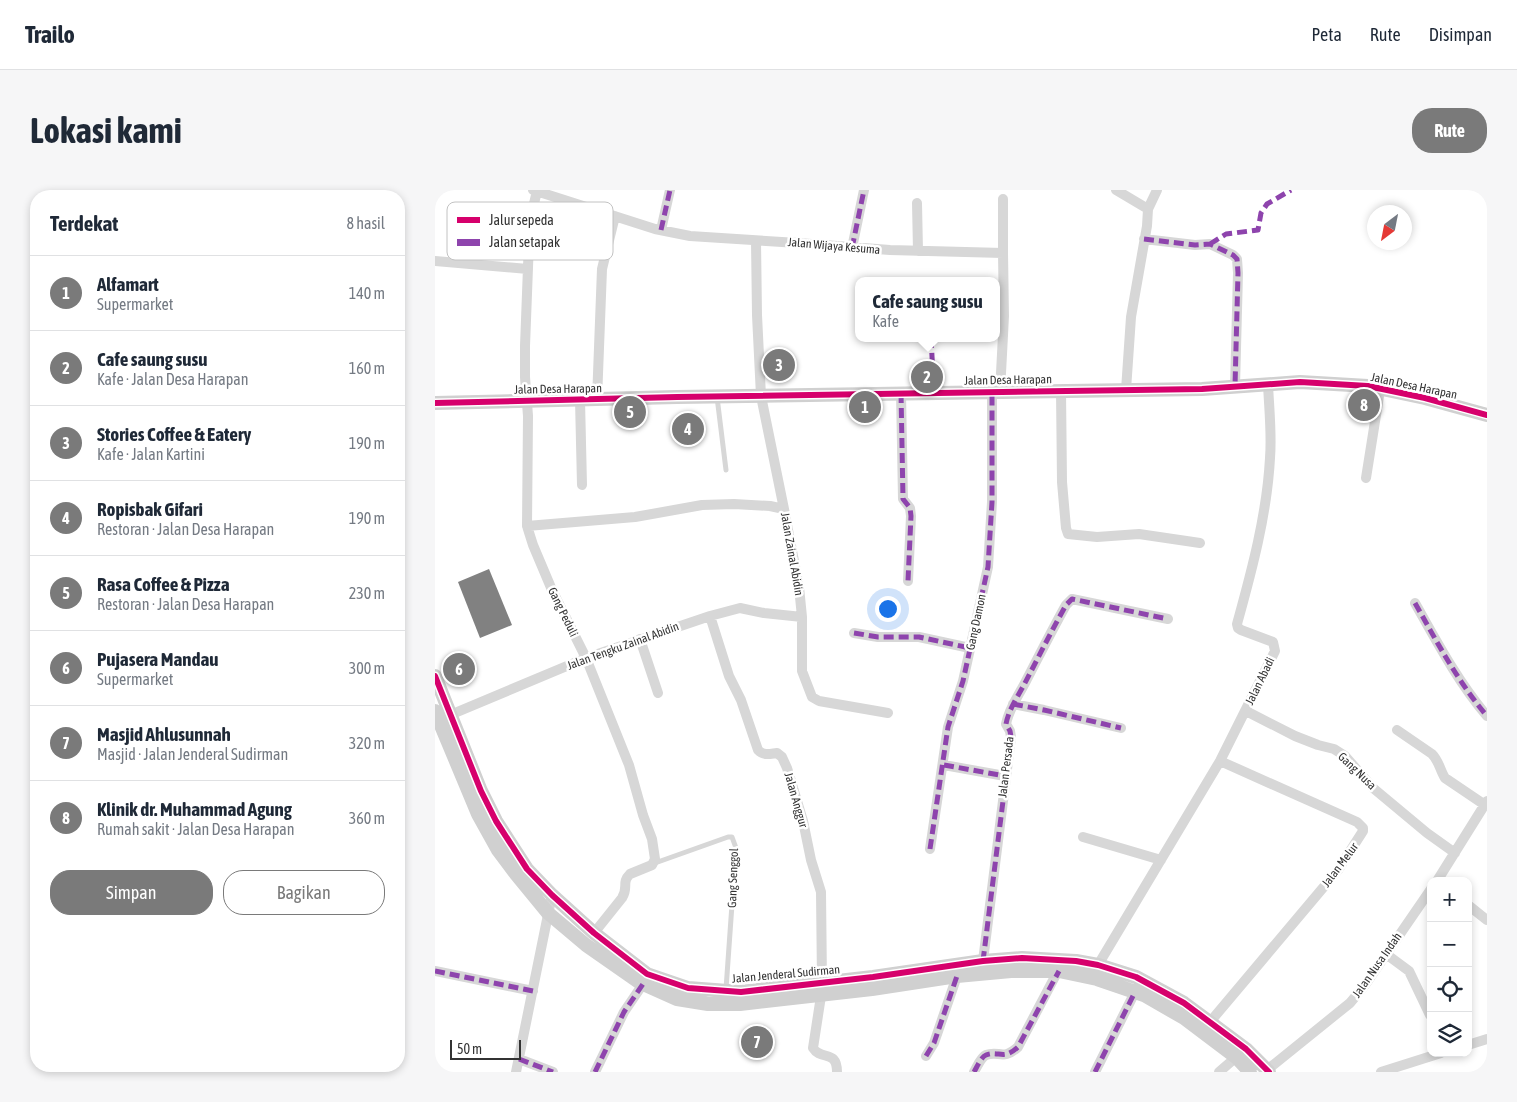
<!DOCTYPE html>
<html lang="id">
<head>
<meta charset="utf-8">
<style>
	body { margin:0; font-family:"Asap Condensed",sans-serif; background:#f6f6f7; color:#1f2937 }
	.controls { position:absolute; right:15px; bottom:15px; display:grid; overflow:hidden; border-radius:10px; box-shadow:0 2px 8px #0003 }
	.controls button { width:45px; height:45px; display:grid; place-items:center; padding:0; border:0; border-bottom:1px solid #e0e1e3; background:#fff; color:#1f2937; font:25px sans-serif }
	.compass { position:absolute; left:932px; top:15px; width:45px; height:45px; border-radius:50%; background:#fff; box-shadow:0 2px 8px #0003; rotate:212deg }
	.scale { position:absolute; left:15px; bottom:12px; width:71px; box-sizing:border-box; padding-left:5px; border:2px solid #333; border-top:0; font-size:14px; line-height:18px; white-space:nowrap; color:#333; -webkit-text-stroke:4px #fff; paint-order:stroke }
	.you { position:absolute; left:452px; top:418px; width:18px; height:18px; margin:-12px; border:4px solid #fff; border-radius:50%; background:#1a73e8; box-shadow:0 0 0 8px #1a73e833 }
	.badge { display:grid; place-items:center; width:32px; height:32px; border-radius:50%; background:#7a7a7a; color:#fff; font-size:16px; font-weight:700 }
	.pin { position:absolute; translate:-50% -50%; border:2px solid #fff; box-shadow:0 1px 5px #0006 }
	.popup { position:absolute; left:420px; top:87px; width:145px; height:65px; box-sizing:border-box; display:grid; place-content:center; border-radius:10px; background:#fff; filter:drop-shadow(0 1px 4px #0005); font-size:16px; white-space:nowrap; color:#747a83 }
	.popup b { font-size:19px; color:#1f2937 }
	.popup::after { content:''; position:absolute; left:50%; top:100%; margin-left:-10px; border:10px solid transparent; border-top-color:#fff }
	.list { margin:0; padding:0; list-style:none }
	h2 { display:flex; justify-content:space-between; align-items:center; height:65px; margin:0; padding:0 20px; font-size:21px }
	h2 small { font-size:16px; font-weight:400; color:#747a83 }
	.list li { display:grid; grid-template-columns:32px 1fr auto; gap:15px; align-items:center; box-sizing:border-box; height:75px; padding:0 20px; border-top:1px solid #e0e1e3 }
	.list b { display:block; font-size:19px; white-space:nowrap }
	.list p { margin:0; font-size:16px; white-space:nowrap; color:#747a83 }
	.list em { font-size:16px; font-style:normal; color:#747a83 }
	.actions { display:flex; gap:10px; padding:15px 20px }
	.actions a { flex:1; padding:11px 0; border:1px solid #7a7a7a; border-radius:20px; text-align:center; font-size:18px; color:#7a7a7a }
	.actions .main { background:#7a7a7a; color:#fff }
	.icon { flex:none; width:28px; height:28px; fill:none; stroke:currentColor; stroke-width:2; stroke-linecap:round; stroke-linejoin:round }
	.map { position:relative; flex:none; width:1052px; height:882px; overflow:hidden; border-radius:20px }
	header { display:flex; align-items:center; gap:30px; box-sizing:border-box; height:70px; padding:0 25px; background:#fff; border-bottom:1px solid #e0e1e3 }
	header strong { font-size:24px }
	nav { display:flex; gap:28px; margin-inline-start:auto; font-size:18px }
	.intro { display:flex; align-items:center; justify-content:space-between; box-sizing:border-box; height:120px; padding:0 30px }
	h1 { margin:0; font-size:35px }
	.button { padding:12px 22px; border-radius:20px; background:#7a7a7a; color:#fff; font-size:18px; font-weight:700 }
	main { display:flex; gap:30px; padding:0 30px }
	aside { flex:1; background:#fff; border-radius:20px; box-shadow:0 2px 8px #0003 }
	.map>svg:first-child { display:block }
	.building { fill:#818181 }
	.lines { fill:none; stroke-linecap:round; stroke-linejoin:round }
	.lane { stroke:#d7d7d7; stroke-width:5 }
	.street { stroke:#d7d7d7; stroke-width:10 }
	.secondary { stroke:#d0d0d0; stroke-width:14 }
	.quiet { stroke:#8e44ad; stroke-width:5; stroke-dasharray:10 5; stroke-linecap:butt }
	.cycleway-casing { stroke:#fff; stroke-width:9 }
	.cycleway { stroke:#d6006c; stroke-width:6 }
	.labels { text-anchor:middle; stroke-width:5; stroke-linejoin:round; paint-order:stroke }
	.street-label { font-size:12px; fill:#333; stroke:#fff }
	.key { fill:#fff; stroke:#c2c2c2; stroke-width:1 }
	.key-label { font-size:14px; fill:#333 }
</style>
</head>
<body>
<header>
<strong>Trailo</strong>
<nav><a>Peta</a><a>Rute</a><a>Disimpan</a></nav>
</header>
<div class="intro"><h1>Lokasi kami</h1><a class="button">Rute</a></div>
<main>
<aside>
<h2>Terdekat<small>8 hasil</small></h2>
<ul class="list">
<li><span class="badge">1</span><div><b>Alfamart</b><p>Supermarket</p></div><em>140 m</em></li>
<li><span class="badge">2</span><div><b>Cafe saung susu</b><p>Kafe · Jalan Desa Harapan</p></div><em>160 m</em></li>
<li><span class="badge">3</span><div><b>Stories Coffee &amp; Eatery</b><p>Kafe · Jalan Kartini</p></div><em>190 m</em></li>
<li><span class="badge">4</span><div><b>Ropisbak Gifari</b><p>Restoran · Jalan Desa Harapan</p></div><em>190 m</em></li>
<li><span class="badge">5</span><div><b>Rasa Coffee &amp; Pizza</b><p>Restoran · Jalan Desa Harapan</p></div><em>230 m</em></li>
<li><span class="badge">6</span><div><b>Pujasera Mandau</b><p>Supermarket</p></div><em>300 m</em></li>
<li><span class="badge">7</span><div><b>Masjid Ahlusunnah</b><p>Masjid · Jalan Jenderal Sudirman</p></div><em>320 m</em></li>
<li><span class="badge">8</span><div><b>Klinik dr. Muhammad Agung</b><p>Rumah sakit · Jalan Desa Harapan</p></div><em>360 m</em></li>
</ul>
<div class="actions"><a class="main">Simpan</a><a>Bagikan</a></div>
</aside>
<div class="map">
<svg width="1052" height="882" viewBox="0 0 1052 882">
	<rect width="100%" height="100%" fill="#fff"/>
	<!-- building -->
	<path class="building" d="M54 379 77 435 45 448 23 392Z"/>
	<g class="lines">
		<!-- lane -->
		<path class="lane" d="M282 207 291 280
			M220 673 293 647H297L301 658 291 799"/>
		<!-- street -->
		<path class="street" d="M98 0 220 39 255 46 363 53 455 60 568 63 569 126 565 202
			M681 0 713 19
			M102 1 96 26 94 51 90 156V187L93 226 92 336 98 355 117 400 151 468 194 575 208 625 217 649 220 669 217 675 195 684C186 693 194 697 187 708L159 743
			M568 9V63
			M482 13 483 61
			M226 40 235 0
			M709 49 760 55 775 54 798 65 802 69 803 83 800 196
			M321 51 322 125 326 206 349 319 364 397 367 427V481L377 507 384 511 453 523
			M417 58 429 0
			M0 71 93 79
			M691 200 696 127 712 36 713 19 722 0
			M626 201 627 292 631 338 633 344 662 347 704 344 765 353
			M466 203 468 309 475 318 476 326 473 391
			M145 210 147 295
			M162 210 167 79 180 26
			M931 288 945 200
			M92 336 200 327 267 315 299 314 335 316 349 319
			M980 413C1002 452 1023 492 1052 526
			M275 426 294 486 306 510 323 560C329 566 334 564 342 563L347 567 352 578 368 631 376 670 386 702 387 793
			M419 443 443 447H484L535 458
			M205 449 223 503
			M578 514 609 520 686 538
			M811 521 860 546 883 555 899 559 910 566 938 598 992 643 1020 663
			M15 525 151 468 275 426 305 418 329 423 367 427
			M962 540 997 564C1004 571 1005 580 1010 588L1050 615
			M509 575 570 586
			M648 647 726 670
			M495 659 513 537 528 491 553 377 557 312V202
			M1002 691 1052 611
			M1033 715 1052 730
			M951 764 974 781 995 825
			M548 771 576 547 575 541 571 534C574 518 584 505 591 491 604 466 617 440 631 415L637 409 733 429
			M663 775 785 571 840 461 838 452 806 440 803 438 802 434C817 380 832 324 835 268 837 244 834 218 833 194
			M0 781 98 801
			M386 806 378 858C386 871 402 859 402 882
			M775 832 903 680 928 641V638L922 632 785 571
			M1033 855 1052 849
			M491 866 499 853 522 786
			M84 869 118 882
			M832 880 915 813 930 795 996 699
			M81 882 117 705
			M160 882 189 822 208 794
			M539 882C542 877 546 867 551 865 564 860 568 871 583 857L625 777
			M660 882 700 802
			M784 882 806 863
			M946 882 1006 863"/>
		<!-- secondary -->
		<path class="secondary" d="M0 213 242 207 767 199 865 192 933 196 990 208 1052 225
			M0 486 46 601 61 631 92 679 117 705 159 743 212 784 253 798 306 802 438 787 548 771 587 768 641 771 663 775 701 787 749 813 811 859 834 882
			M0 521 43 624 63 660 81 684 113 723 151 755 204 792 242 809 273 814H305L437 799 522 786 576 781H624L662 789 709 805 749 828 802 868 815 882"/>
		<!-- quiet -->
		<path class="quiet" d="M226 40 235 0
			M709 49 760 55 775 54 798 65 802 69 803 83 800 196
			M775 54 791 44 823 40 826 23 832 14 856 0
			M417 58 429 0
			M496 148 499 203
			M466 203 468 309 475 318 476 326 473 391
			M980 413C1002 452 1023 492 1052 526
			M419 443 443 447H484L535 458
			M578 514 609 520 686 538
			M509 575 570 586
			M495 659 513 537 528 491 553 377 557 312V202
			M548 771 576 547 575 541 571 534C574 518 584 505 591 491 604 466 617 440 631 415L637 409 733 429
			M0 781 98 801
			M491 866 499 853 522 786
			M84 869 118 882
			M160 882 189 822 208 794
			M539 882C542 877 546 867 551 865 564 860 568 871 583 857L624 781
			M660 882 700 802"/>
		<!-- cycleway casing -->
		<g class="cycleway-casing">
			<path id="cycleway" d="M0 213 242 207 767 199 865 192 933 196 990 208 1052 225
				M0 486 46 601 61 631 92 679 117 705 159 743 212 784 253 798 306 802 438 787 548 771 587 768 641 771 663 775 701 787 749 813 811 859 834 882"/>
		</g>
		<!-- cycleway -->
		<use href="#cycleway" class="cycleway"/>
	</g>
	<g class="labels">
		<!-- street labels -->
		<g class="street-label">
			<text transform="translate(399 56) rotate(5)" y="4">Jalan Wijaya Kesuma</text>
			<text transform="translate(573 190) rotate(-1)" y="4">Jalan Desa Harapan</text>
			<text transform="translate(979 196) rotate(12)" y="4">Jalan Desa Harapan</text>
			<text transform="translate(123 199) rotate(-1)" y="4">Jalan Desa Harapan</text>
			<text transform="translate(357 364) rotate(80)" y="4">Jalan Zainal Abidin</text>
			<text transform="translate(128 422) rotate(64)" y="4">Gang Peduli</text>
			<text transform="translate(541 432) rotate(-78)" y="4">Gang Damon</text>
			<text transform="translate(188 456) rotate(-20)" y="4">Jalan Tengku Zainal Abidin</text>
			<text transform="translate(825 491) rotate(-64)" y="4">Jalan Abadi</text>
			<text transform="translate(571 577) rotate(-83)" y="4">Jalan Persada</text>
			<text transform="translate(922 581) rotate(44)" y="4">Gang Nusa</text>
			<text transform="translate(361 610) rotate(74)" y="4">Jalan Anggur</text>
			<text transform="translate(905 675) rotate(-53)" y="4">Jalan Melur</text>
			<text transform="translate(298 688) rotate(-88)" y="4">Gang Senggol</text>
			<text transform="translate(942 775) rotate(-55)" y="4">Jalan Nusa Indah</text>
			<text transform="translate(351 784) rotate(-5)" y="4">Jalan Jenderal Sudirman</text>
		</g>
	</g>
	<!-- legend -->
	<rect x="12" y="12" width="166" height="58" rx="8" class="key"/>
	<rect x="22" y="27" width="23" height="6" fill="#d6006c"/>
	<rect x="22" y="49" width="23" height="7" fill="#8e44ad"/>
	<g class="key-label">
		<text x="54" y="35">Jalur sepeda</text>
		<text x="54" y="57">Jalan setapak</text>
	</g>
</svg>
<div class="controls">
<button>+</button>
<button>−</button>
<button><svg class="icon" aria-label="locate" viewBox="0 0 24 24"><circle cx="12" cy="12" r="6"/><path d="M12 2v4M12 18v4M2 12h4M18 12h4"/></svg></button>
<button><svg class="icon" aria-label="layers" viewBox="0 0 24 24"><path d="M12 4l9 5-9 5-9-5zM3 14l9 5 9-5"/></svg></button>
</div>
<svg class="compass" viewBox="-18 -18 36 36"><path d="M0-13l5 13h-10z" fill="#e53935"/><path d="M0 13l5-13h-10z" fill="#747a83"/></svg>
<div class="scale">50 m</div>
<div class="you"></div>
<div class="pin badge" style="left:430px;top:217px">1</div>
<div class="pin badge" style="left:492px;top:187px">2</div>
<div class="popup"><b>Cafe saung susu</b>Kafe</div>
<div class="pin badge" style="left:344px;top:175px">3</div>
<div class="pin badge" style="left:253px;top:239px">4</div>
<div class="pin badge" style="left:195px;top:222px">5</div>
<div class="pin badge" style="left:24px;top:479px">6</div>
<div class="pin badge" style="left:322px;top:852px">7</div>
<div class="pin badge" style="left:929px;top:215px">8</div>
</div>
</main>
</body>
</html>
